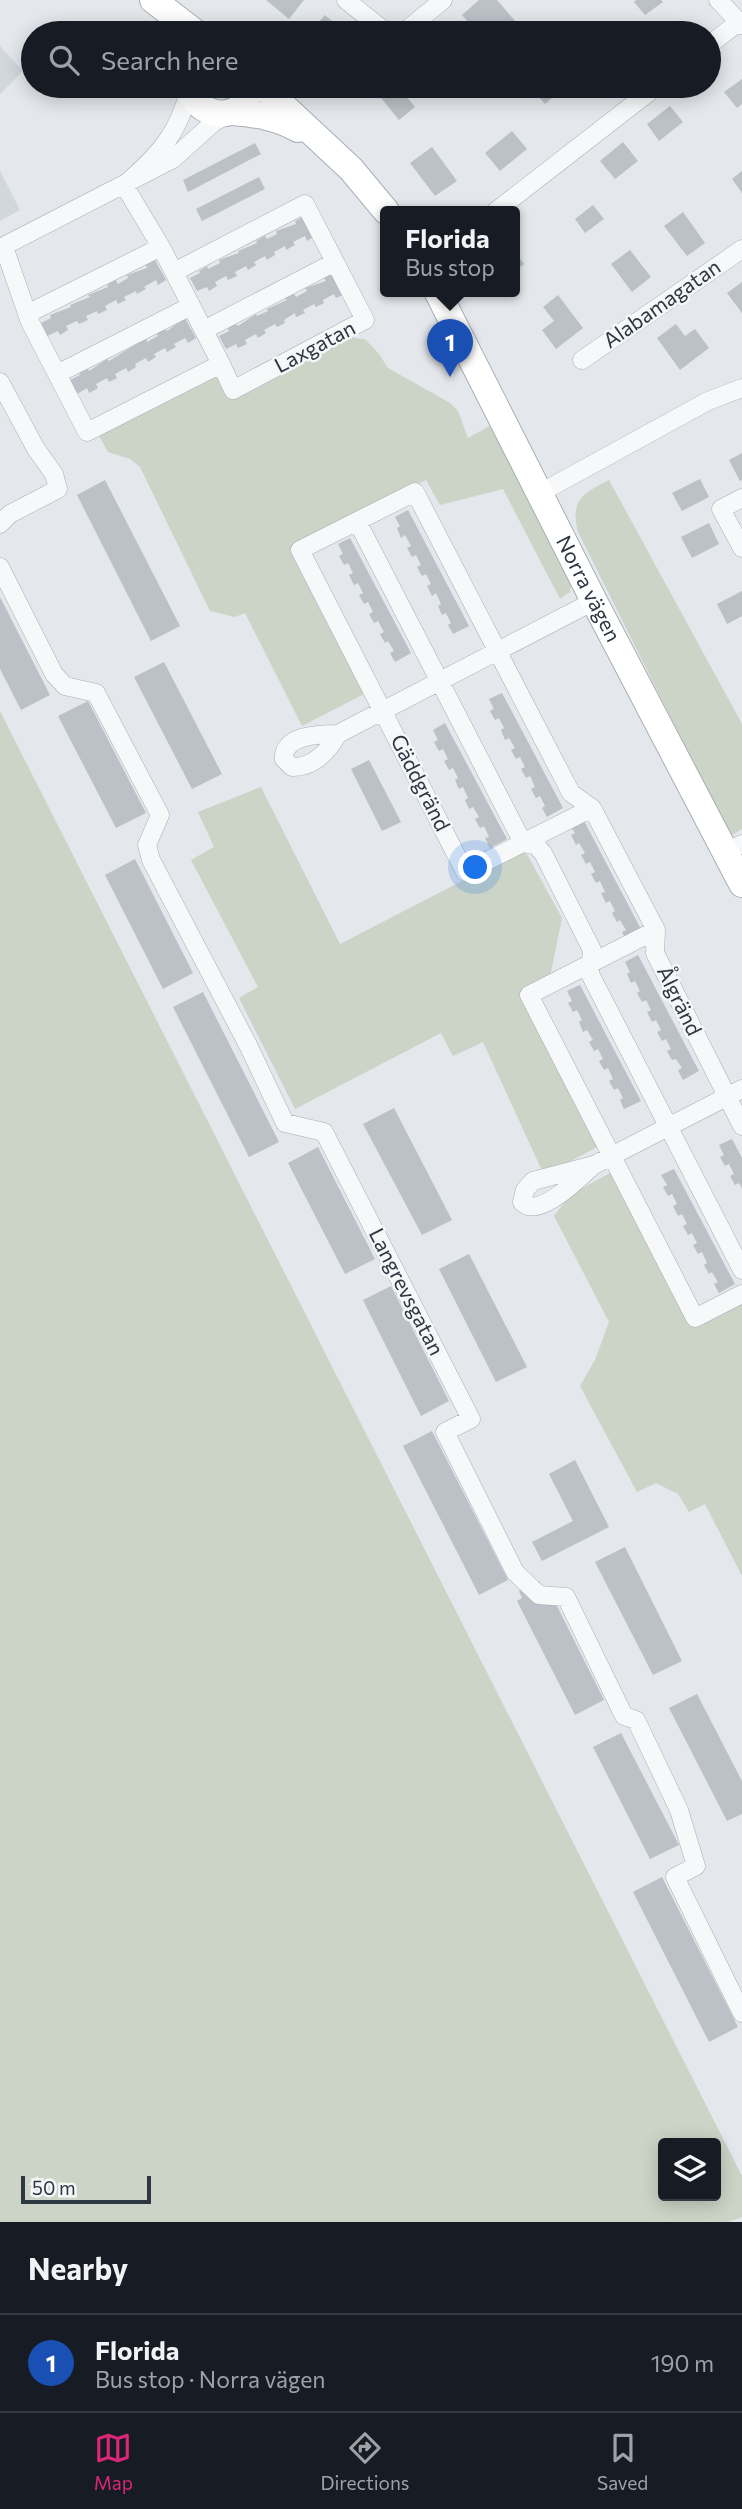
<!DOCTYPE html>
<html lang="en">
<head>
<meta charset="utf-8">
<style>
	body { margin:0; font-family:Commissioner,sans-serif; background:#242831; color:#f1f3f6 }
	.controls { position:absolute; right:21px; bottom:21px; display:grid; overflow:hidden; border-radius:7px; box-shadow:0 4px 18px #0003 }
	.controls button { width:63px; height:63px; display:grid; place-items:center; padding:0; border:0; border-bottom:2px solid #363941; background:#171b24; color:#f1f3f6; font:35px sans-serif }
	.scale { position:absolute; left:21px; bottom:18px; width:130px; box-sizing:border-box; padding-left:7px; border:4px solid #2d3742; border-top:0; font-size:19px; line-height:24px; white-space:nowrap; color:#2d3742; -webkit-text-stroke:5px #f4f6f8; paint-order:stroke }
	.you { position:absolute; left:476px; top:868px; width:24px; height:24px; margin:-18px; border:5px solid #fff; border-radius:50%; background:#1a73e8; box-shadow:0 0 0 10px #1a73e833 }
	.badge { display:grid; place-items:center; width:46px; height:46px; border-radius:50%; background:#db2777; color:#fff; font-size:23px; font-weight:700 }
	.pin { position:absolute; translate:-50% -58px; filter:drop-shadow(0 2px 4px #0008) }
	.pin::after { content:''; position:absolute; top:37px; width:24px; height:21px; background:inherit; clip-path:polygon(0 0,100% 0,50% 100%) }
	.popup { position:absolute; left:380px; top:206px; width:140px; height:91px; box-sizing:border-box; display:grid; place-content:center; border-radius:7px; background:#171b24; filter:drop-shadow(0 2px 5px #0005); font-size:23px; white-space:nowrap; color:#9ea1a6 }
	.popup b { font-size:26px; color:#f1f3f6 }
	.popup::after { content:''; position:absolute; left:50%; top:100%; margin-left:-14px; border:14px solid transparent; border-top-color:#171b24 }
	.list { margin:0; padding:0; list-style:none }
	h2 { display:flex; justify-content:space-between; align-items:center; height:91px; margin:0; padding:0 28px; font-size:30px }
	h2 small { font-size:23px; font-weight:400; color:#9ea1a6 }
	.list li { display:grid; grid-template-columns:46px 1fr auto; gap:21px; align-items:center; box-sizing:border-box; height:98px; padding:0 28px; border-top:2px solid #363941 }
	.list b { display:block; font-size:26px; white-space:nowrap }
	.list p { margin:0; font-size:23px; white-space:nowrap; color:#9ea1a6 }
	.list em { font-size:23px; font-style:normal; color:#9ea1a6 }
	.icon { flex:none; width:38px; height:38px; fill:none; stroke:currentColor; stroke-width:2; stroke-linecap:round; stroke-linejoin:round }
	.map { position:relative; flex:none; width:742px; height:2222px; overflow:hidden }
	.search { position:absolute; background:#171b24; box-shadow:0 4px 18px #0003; left:21px; right:21px; top:21px; height:77px; display:flex; align-items:center; gap:18px; box-sizing:border-box; padding:0 24px; border-radius:38px; color:#9ea1a6; font-size:26px }
	.sheet { height:189px; background:#171b24 }
	nav { display:flex; justify-content:space-around; align-items:center; box-sizing:border-box; height:98px; border-top:2px solid #363941; background:#171b24; font-size:19px; color:#9ea1a6 }
	nav a { display:grid; justify-items:center; gap:4px }
	nav .on { color:#db2777 }
	.map>svg:first-child { display:block }
	.built { fill:#d2d7dd }
	.green { fill:#cbd4c6; fill-rule:evenodd }
	.building { fill:#bbc1c7 }
	.lines { fill:none; stroke-linecap:round; stroke-linejoin:round }
	.street-casing { stroke:#a9afb5; stroke-width:19 }
	.secondary-casing { stroke:#a9afb5; stroke-width:28 }
	.street { stroke:#f6f8f9; stroke-width:18 }
	.secondary { stroke:#fff; stroke-width:26 }
	.labels { text-anchor:middle; stroke-width:5; stroke-linejoin:round; paint-order:stroke }
	.street-label { font-size:21px; fill:#2d3742; stroke:#f4f6f8 }
</style>
</head>
<body>
<div class="map">
<svg width="742" height="2222" viewBox="0 0 742 2222">
	<rect width="100%" height="100%" fill="#e4e7eb"/>
	<!-- built -->
	<path class="built" d="M0 46 23 71 0 94Z
		M0 171 20 210 0 221Z"/>
	<!-- green -->
	<path class="green" d="M344 337 365 339 379 354 388 368 450 403 458 411 468 438 493 424 571 585 570 592 560 599 503 489 440 505 426 480 290 550 364 694 302 726 245 613 235 617 210 611 140 467 130 459 108 452 98 434 219 376 232 399Z
		M609 480 742 724V829L730 836 578 532C570 499 583 494 609 480Z
		M0 711 742 2176V2217L728 2222H0ZM663 2143H716V2196H663Z
		M261 787 340 944 524 849 562 918 550 977 524 990 603 1144 544 1175 483 1042 453 1056 441 1033 295 1109 239 998 258 987 191 860 214 847 198 812Z
		M612 1172 694 1326 742 1303V1576L705 1504 689 1512 678 1494 656 1483 637 1492 580 1386 595 1360 609 1322 554 1216 570 1195Z"/>
	<!-- building -->
	<path class="building" d="M266 0H304L289 19Z
		M479 0H497L516 22 503 33H494L484 21 474 29 462 15Z
		M636 0H661L663 2 645 15 634 2Z
		M325 15 346 33H309Z
		M603 21 613 33H587Z
		M742 79V104L737 108 724 92Z
		M375 86H398L415 107 399 120 373 88Z
		M529 86H554L559 92 545 104Z
		M670 106 683 122 659 141 647 124Z
		M512 131 527 149 500 171 485 153Z
		M623 142 638 161 615 179 600 161Z
		M255 143 261 154 188 192 183 180Z
		M432 147 457 181 435 196 410 163Z
		M742 171V193L732 179Z
		M259 177 265 189 202 221 196 209Z
		M593 205 604 219 585 233 575 219Z
		M683 212 705 243 687 256 664 226Z
		M305 216 315 236 307 241 305 236 293 242 295 245 286 250 285 246 274 252 275 255 267 260 265 256 254 262 256 265 248 270 246 266 235 272 237 276 228 280 226 276 215 282 217 286 209 291 207 287 197 291 190 278 200 273 199 271 207 266 208 269 220 263 219 260 239 253 238 251 257 243 256 241 265 236 267 239 277 234 276 231 296 224 295 221Z
		M630 250 651 277 632 292 611 264Z
		M515 252 524 264 515 271Z
		M155 260 166 280 158 285 156 280 144 287 146 289 137 294 136 291 124 297 126 300 118 304 116 300 105 306 107 310 98 314 97 311 86 316 88 320 79 324 77 321 66 326 68 330 60 335 58 331 47 336 41 323 51 318 50 315 71 307 70 305 90 297 88 295 108 287 107 285 116 280 118 284 128 278 127 275 147 268 146 265Z
		M334 273 345 294 336 298 334 294 323 300 324 303 316 307 314 304 303 310 305 313 296 317 295 313 284 320 285 323 277 327 275 324 264 330 266 333 258 338 256 334 245 340 247 344 238 348 236 344 226 349 219 336 229 331 228 328 236 324 238 326 256 314 257 316 268 311 267 309 287 300 285 298 294 294 296 297 307 291 305 288 326 281 324 278Z
		M742 282V313L727 293Z
		M558 295 583 328 556 349 542 330 554 321 543 307Z
		M185 318 196 338 188 343 185 338 174 344 176 347 167 352 165 348 154 354 156 357 148 362 146 358 135 364 136 367 128 372 126 368 115 374 117 378 109 382 107 378 96 384 98 388 89 393 87 388 77 394 70 380 80 375 79 373 88 369 89 371 107 359 109 361 146 338 147 342 158 336 156 333 165 328 167 331Z
		M676 324 685 336 695 329 709 348 680 370 657 338Z
		M742 453V480L740 481 729 460Z
		M700 479 709 497 682 511 672 493Z
		M105 480 180 626 151 641 77 495Z
		M408 510 469 626 453 634 448 625 451 623 446 613 442 615 438 606 441 604 436 593 432 596 427 586 431 584 426 574 422 576 417 567 421 565 416 555 412 557 407 548 411 546 405 535 401 538 397 528 400 526 395 517Z
		M709 523 719 544 692 558 681 537Z
		M350 538 411 653 395 662 390 653 394 651 388 641 385 643 380 634 384 632 378 621 374 623 369 614 373 612 368 602 364 604 359 595 363 593 358 583 354 585 349 575 353 573 348 563 344 565 339 556 343 554 338 544Z
		M742 591V616L727 624 717 604Z
		M0 597 50 695 21 710 0 669Z
		M164 662 222 774 192 789 134 677Z
		M502 693 563 808 547 817 542 808 545 806 540 796 536 798 531 789 535 787 530 776 526 778 521 769 525 767 520 757 516 759 511 750 515 748 509 738 505 740 501 730 504 728 499 718 495 720 490 711 494 709 489 699Z
		M88 701 146 813 116 828 58 716Z
		M445 723 507 839 490 848 485 838 489 837 484 826 480 828 475 819 479 817 473 807 469 809 465 800 468 798 463 787 459 789 455 780 458 778 453 768 449 770 444 761 448 759 443 749 439 751 434 742 438 740 433 730Z
		M369 760 401 822 382 831 351 769Z
		M582 817 643 933 627 942 622 932 626 930 620 920 617 922 612 913 615 911 610 901 606 903 601 893 605 892 600 881 596 883 591 874 595 872 590 862 586 864 581 855 585 853 579 843 576 845 571 835 575 833 569 824Z
		M135 859 193 973 163 989 105 875Z
		M638 955 699 1071 683 1080 678 1070 682 1068 676 1059 672 1060 667 1051 671 1049 666 1039 662 1041 657 1032 661 1030 656 1020 652 1022 647 1012 651 1010 646 1000 642 1002 637 993 640 991 635 981 631 983 627 974 630 972 625 962Z
		M580 985 641 1101 624 1109 620 1100 623 1098 618 1088 614 1090 609 1081 613 1079 608 1068 604 1070 599 1061 603 1059 598 1049 594 1051 589 1042 593 1040 587 1030 583 1032 579 1022 582 1020 577 1010 573 1012 568 1003 572 1001 567 991Z
		M203 992 279 1142 249 1157 173 1007Z
		M394 1108 452 1220 422 1235 363 1124Z
		M732 1139 742 1158V1189L739 1183 735 1185 730 1176 734 1174 729 1164 725 1166 720 1157 724 1155 719 1145Z
		M318 1147 375 1259 345 1274 288 1163Z
		M674 1169 735 1284 719 1293 714 1284 718 1282 712 1272 709 1274 704 1265 707 1263 702 1252 698 1254 693 1245 697 1243 692 1233 688 1235 683 1226 687 1224 682 1214 678 1216 673 1206 677 1204 672 1194 668 1196 663 1187 667 1185 661 1175Z
		M469 1254 527 1367 496 1382 439 1269Z
		M391 1286 449 1401 421 1416 363 1300Z
		M432 1431 508 1580 479 1595 403 1446Z
		M575 1460 609 1527 542 1561 532 1542 573 1521 549 1474Z
		M625 1547 682 1661 653 1675 595 1562Z
		M539 1581 543 1588 547 1586 604 1700 575 1715 517 1601 522 1598 519 1591Z
		M697 1694 742 1781V1814L727 1821 669 1708Z
		M621 1733 679 1845 650 1859 593 1747Z
		M662 1877 738 2027 709 2042 633 1892Z"/>
	<g class="lines">
		<!-- street casing -->
		<g class="street-casing">
			<path id="street" d="M346 0 387 33
				M718 0 742 25
				M403 33 443 0
				M709 45 739 22
				M189 90C179 134 157 157 124 185L161 247 221 364
				M496 211 657 86
				M4 247 30 322 87 432 221 364 233 390 365 320 305 204 174 272
				M0 248 173 159 214 122 231 113
				M27 314 161 247
				M204 330 335 262
				M582 360 742 249
				M57 374 191 306
				M0 382 36 449 54 474 58 489 10 514 0 524
				M540 493 708 401 742 388
				M742 498 721 509 742 548
				M357 521 523 843 535 845 543 853 592 950 590 974 742 1270
				M0 567 54 674 65 686 96 693 160 815 147 845 151 860 248 1045 285 1123 324 1132 471 1419 445 1432 515 1572 539 1595 566 1597 624 1716 636 1720 679 1810 696 1866 675 1877 742 2013
				M338 734C328 752 313 767 292 767L284 759C282 735 320 734 338 734L594 601
				M592 808 465 872 300 550 415 492 571 793 592 808 656 930 655 953 742 1126
				M726 852 742 844
				M656 930 529 995 695 1318 742 1294
				M594 1165C580 1177 539 1220 522 1202L525 1190 533 1181 594 1165 742 1089"/>
		</g>
		<!-- secondary casing -->
		<g class="secondary-casing">
			<g id="secondary">
				<path d="M153 0 196 33"/>
				<path d="M189 86C194 113 227 123 246 102"/>
				<path d="M262 86 351 169 386 211"/>
				<path d="M233 112C256 114 277 117 298 129"/>
				<path id="s1" d="M437 291 594 601 742 884"/>
			</g>
		</g>
		<!-- street -->
		<use href="#street" class="street"/>
		<!-- secondary -->
		<use href="#secondary" class="secondary"/>
	</g>
	<g class="labels">
		<!-- street labels -->
		<g class="street-label">
			<text transform="translate(662 304) rotate(-35)" y="7">Alabamagatan</text>
			<text transform="translate(315 347) rotate(-28)" y="7">Laxgatan</text>
			<text dy="7" stroke="none"><textPath href="#s1" startOffset="334">Norra vägen</textPath></text>
			<text transform="translate(420 783) rotate(63)" y="7">Gäddgränd</text>
			<text transform="translate(679 1001) rotate(64)" y="7">Ålgränd</text>
			<text transform="translate(406 1292) rotate(63)" y="7">Langrevsgatan</text>
		</g>
	</g>
</svg>
<div class="controls">
<button><svg class="icon" aria-label="layers" viewBox="0 0 24 24"><path d="M12 4l9 5-9 5-9-5zM3 14l9 5 9-5"/></svg></button>
</div>
<div class="scale">50 m</div>
<div class="you"></div>
<div class="pin badge" style="left:450px;top:377px;background:#1a4fb4">1</div>
<div class="popup"><b>Florida</b>Bus stop</div>
<div class="search"><svg class="icon" aria-label="search" viewBox="0 0 24 24"><circle cx="10" cy="10" r="6"/><path d="M15 15l6 6"/></svg>Search here</div>
</div>
<section class="sheet">
<h2>Nearby<small></small></h2>
<ul class="list">
<li><span class="badge" style="background:#1a4fb4">1</span><div><b>Florida</b><p>Bus stop · Norra vägen</p></div><em>190 m</em></li>
</ul>
</section>
<nav>
<a class="on"><svg class="icon" aria-label="map" viewBox="0 0 24 24"><path d="M3 6l6-2 6 2 6-2v14l-6 2-6-2-6 2zM9 4v14M15 6v14"/></svg>Map</a>
<a><svg class="icon" aria-label="directions" viewBox="0 0 24 24"><path d="M12 3l9 9-9 9-9-9zM9 14v-3h6M13 9l2 2-2 2"/></svg>Directions</a>
<a><svg class="icon" aria-label="saved" viewBox="0 0 24 24"><path d="M7 4h10v16l-5-4-5 4z"/></svg>Saved</a>
</nav>
</body>
</html>
